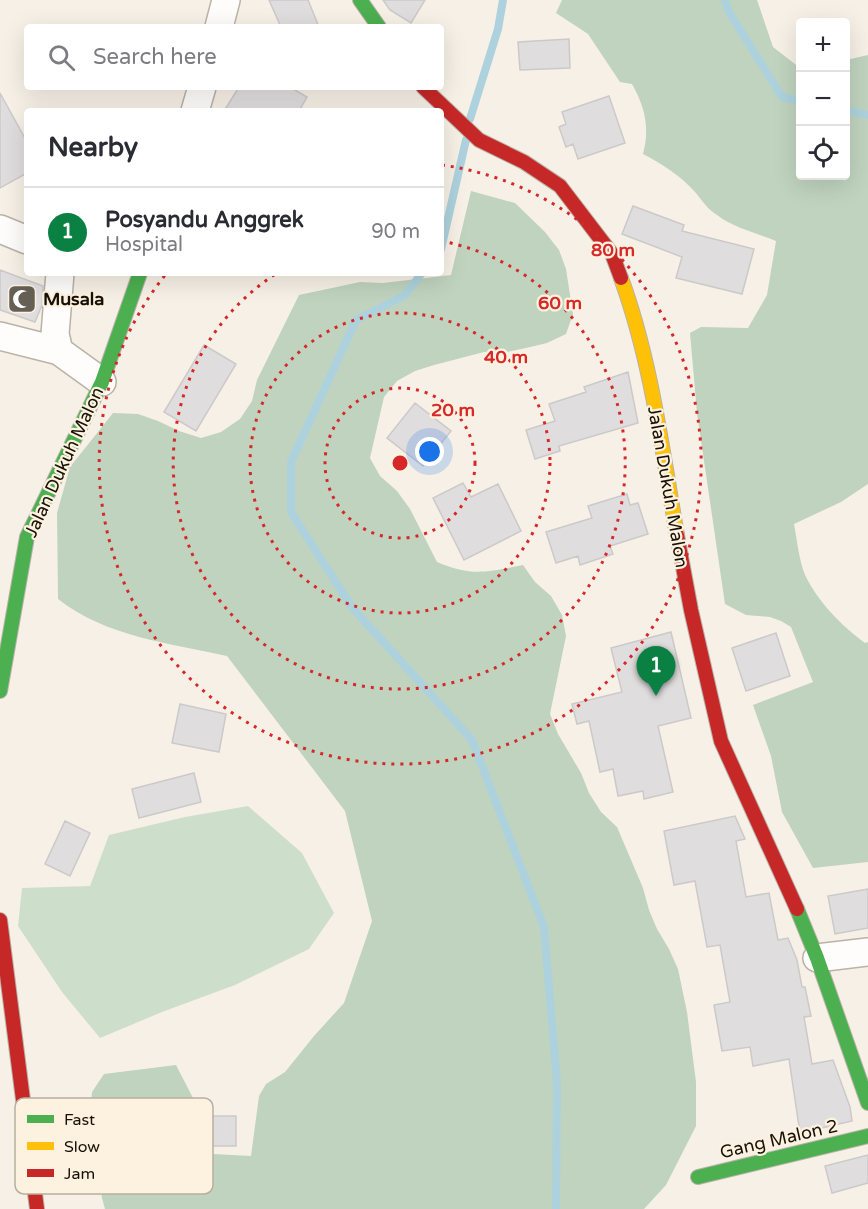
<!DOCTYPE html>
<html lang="en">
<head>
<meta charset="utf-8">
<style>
	body { margin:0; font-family:"Varela Round",sans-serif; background:#f7f7f7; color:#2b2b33 }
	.controls { position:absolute; right:18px; top:18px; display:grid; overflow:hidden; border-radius:6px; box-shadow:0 6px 24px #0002 }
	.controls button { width:54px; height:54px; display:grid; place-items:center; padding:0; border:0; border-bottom:2px solid #e1e1e2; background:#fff; color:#2b2b33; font:30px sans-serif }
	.you { position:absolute; left:430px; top:452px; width:21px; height:21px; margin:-15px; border:4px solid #fff; border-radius:50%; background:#1a73e8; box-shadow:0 0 0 9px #1a73e833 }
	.badge { display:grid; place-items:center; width:39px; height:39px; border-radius:50%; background:#0b8043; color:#fff; font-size:20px; font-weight:700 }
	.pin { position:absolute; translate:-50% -50px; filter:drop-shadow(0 2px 3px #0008) }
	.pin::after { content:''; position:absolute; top:32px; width:21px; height:18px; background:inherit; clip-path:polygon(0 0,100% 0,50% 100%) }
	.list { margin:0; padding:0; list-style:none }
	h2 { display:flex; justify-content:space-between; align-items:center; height:78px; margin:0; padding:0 24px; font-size:26px }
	h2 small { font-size:20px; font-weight:400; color:#7c7c81 }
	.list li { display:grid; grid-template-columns:39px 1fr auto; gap:18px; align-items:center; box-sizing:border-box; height:90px; padding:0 24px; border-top:2px solid #e1e1e2 }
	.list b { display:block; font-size:22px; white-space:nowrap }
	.list p { margin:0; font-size:20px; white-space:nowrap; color:#7c7c81 }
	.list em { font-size:20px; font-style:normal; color:#7c7c81 }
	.icon { flex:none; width:33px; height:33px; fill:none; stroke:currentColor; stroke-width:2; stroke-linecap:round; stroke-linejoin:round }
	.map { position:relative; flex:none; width:868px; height:1209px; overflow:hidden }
	.search { position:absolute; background:#fff; box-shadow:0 6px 24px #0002; left:24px; top:24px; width:420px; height:66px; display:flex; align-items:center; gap:15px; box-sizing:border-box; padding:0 21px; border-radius:6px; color:#7c7c81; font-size:22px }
	.panel { position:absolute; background:#fff; box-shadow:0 6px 24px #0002; left:24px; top:108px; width:420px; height:168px; border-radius:6px }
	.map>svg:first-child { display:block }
	.green { fill:#cddfcb }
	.forest { fill:#bfd3be }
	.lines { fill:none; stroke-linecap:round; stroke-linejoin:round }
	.stream { stroke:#add2dd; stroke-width:8 }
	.building { fill:#e0ddde; stroke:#ccc9ca; stroke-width:1.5 }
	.street-casing { stroke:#b9b2a9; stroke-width:30 }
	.fast-casing { stroke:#b9b2a9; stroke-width:16 }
	.slow-casing { stroke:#b9b2a9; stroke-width:16 }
	.jam-casing { stroke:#b9b2a9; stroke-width:16 }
	.street { stroke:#fefdfb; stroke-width:27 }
	.fast { stroke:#4caf50; stroke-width:14 }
	.slow { stroke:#ffc107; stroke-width:14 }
	.jam { stroke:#c62828; stroke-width:14 }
	.ring { fill:none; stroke:#d62828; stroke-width:3; stroke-dasharray:3 6 }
	.labels { text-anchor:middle; stroke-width:4.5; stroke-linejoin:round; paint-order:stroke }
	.poi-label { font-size:18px; font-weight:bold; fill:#181108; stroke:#fdf1e0; text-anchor:start }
	.street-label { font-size:18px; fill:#181108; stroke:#fdf1e0 }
	.key { fill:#fdf1e0; stroke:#b8ae9f; stroke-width:1.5 }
	.key-label { font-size:16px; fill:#181108 }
	.centre { fill:#d62828; stroke:#fdf1e0; stroke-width:3 }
	.ring-label { font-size:18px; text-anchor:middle; font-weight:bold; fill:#d62828; stroke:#fdf1e0; stroke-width:4.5; stroke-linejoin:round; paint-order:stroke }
</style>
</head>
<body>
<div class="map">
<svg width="868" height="1209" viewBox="0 0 868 1209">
	<rect width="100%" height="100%" fill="#f7f0e6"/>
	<!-- green -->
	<path class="green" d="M248 806 302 853 334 913 309 949 235 985 162 1012 100 1038 62 992 18 926 22 888 90 886 109 835 185 817Z"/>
	<!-- forest -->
	<path class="forest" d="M562 0H757L773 47 800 68V176H846V60L868 55V484L841 502 794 524C797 540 799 560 805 575 818 602 842 626 865 643L868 642V862L813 868 782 812 771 756 753 705 813 682 791 627 781 621 770 617 746 615 725 604 697 413 690 333 701 327 748 328 767 295 776 241C757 233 734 228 717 215 707 209 702 200 695 192 680 175 662 164 643 154 650 128 645 107 632 84L620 82 588 34 556 13Z
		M471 191 515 203 545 232 559 250 566 269 573 314 566 334 547 343 526 348 507 352H484L434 365 415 371 397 381 384 397 370 458 380 476 397 491 410 509 437 562C472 577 487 572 523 565L535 582 551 596 562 615 566 636 550 714 558 734 581 773 589 793 601 812 617 827 643 888 649 910 657 929 669 949 678 969 687 1012 696 1082V1126L666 1185 644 1209H105L102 1198 90 1115 92 1092 104 1074 176 1065 193 1098 194 1153 251 1156 259 1096 266 1084 285 1072 314 1036 344 1003 372 921 345 811 227 656C170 643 106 637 58 599L57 513 70 467 113 413 138 414 158 421 179 431 201 438 221 432 240 419 252 401 257 380 299 295 360 282 383 283 451 275Z"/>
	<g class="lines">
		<!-- stream -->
		<path class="stream" d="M725 0 729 12 782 97 800 101
			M846 110 868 115
			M470 119 498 29 503 0
			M441 249 466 140
			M422 273 404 296 356 320 291 462V512L351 606 472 740 544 927 557 1083 556 1209"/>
	</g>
	<!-- building -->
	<path class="building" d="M269 0H308L319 27H281Z
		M383 0H425L411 23 390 10Z
		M569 39 570 68 520 70 518 42Z
		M239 87H290L307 97 299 111H224Z
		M0 93 27 142V173L0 188Z
		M609 96 625 143 578 159 573 144 566 147 559 127 566 124 562 112Z
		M633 206 684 225 682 231 754 249 742 294 676 278 682 257 622 234Z
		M0 270 43 286 42 305 35 322 0 310Z
		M204 345 236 364 196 431 164 412Z
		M628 372 638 423 559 446 560 451 535 459 526 430 555 421 549 404 586 392 584 387Z
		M415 403 451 431 423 466 387 438Z
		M463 483 471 497 498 484 521 531 464 560 433 498Z
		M627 494 630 505 638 503 648 534 610 546 613 554 580 565 578 556 556 563 546 532 592 518 588 506Z
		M671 632 691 718 658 726 673 792 644 799 643 791 618 796 613 769 600 772 589 721 577 724 572 704 622 692 611 648Z
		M776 633 790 676 746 691 732 648Z
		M180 704 226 714 219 752 172 743Z
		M194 773 201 802 139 818 132 789Z
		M735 816 745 839 736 841 746 897 769 893 778 940 788 938 797 960 802 987H805L811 1016 804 1017 812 1064 833 1060 850 1107 852 1121 800 1133 789 1059 753 1066 750 1047 722 1051 714 1005 730 1002 720 945 707 947 695 881 674 885 664 831Z
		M65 821 90 833 70 876 45 864Z
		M868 889V928L835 934 828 896Z
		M200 1116H236V1146H201Z
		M868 1155V1183L832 1193 825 1166Z"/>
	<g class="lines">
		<!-- street casing -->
		<g class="street-casing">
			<path id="street" d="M219 27 226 0
				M195 111 202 87
				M0 229 27 240
				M60 273 55 334 59 351 102 382
				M0 336 59 351
				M817 958 868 952"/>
		</g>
		<!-- fast casing -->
		<g class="fast-casing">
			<path id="fast" d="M360 0 379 27
				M0 691 27 537 102 382 140 273
				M797 909 817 958 868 1103
				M698 1177 868 1136"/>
		</g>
		<!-- slow casing -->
		<g class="slow-casing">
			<path id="slow" d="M621 278C651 360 662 449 677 535"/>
		</g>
		<!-- jam casing -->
		<g class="jam-casing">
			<path id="jam" d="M423 87 479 140 524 162 560 186 612 254 621 278
				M677 535 691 610 721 741 797 909
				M0 920 37 1209"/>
		</g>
		<!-- street -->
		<use href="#street" class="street"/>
		<!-- fast -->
		<use href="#fast" class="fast"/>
		<!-- slow -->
		<use href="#slow" class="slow"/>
		<!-- jam -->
		<use href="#jam" class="jam"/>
	</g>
	<!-- distance rings -->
	<g class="ring">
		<circle cx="400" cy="463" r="75"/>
		<circle cx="400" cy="463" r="150"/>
		<path d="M441 241A226 226 0 1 1 277 273"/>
		<path d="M442 165A301 301 0 1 1 166 274"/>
	</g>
	<!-- icons -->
	<defs>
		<g id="mosque-square" transform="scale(1.5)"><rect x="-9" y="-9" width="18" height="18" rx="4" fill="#665f56" stroke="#fdf1e0"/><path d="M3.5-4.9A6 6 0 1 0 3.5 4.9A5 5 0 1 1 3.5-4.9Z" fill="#fff"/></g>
	</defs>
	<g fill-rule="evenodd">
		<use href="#mosque-square" x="22" y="299"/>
	</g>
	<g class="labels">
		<!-- poi labels -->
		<g class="poi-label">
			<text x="43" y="305">Musala</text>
		</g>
		<!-- street labels -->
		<g class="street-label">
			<text transform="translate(64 462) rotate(-65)" y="6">Jalan Dukuh Malon</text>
			<text transform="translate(668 487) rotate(80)" y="6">Jalan Dukuh Malon</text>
			<text transform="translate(779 1139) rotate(-13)" y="6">Gang Malon 2</text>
		</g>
	</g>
	<!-- legend -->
	<rect x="15" y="1098" width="198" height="96" rx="9" class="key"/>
	<rect x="27" y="1115" width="27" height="8" fill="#4caf50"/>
	<rect x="27" y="1142" width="27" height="8" fill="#ffc107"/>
	<rect x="27" y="1169" width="27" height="8" fill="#c62828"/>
	<g class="key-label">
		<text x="64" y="1125">Fast</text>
		<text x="64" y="1152">Slow</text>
		<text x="64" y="1179">Jam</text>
	</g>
	<circle cx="400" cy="463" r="9" class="centre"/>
	<g class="ring-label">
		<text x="613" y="256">80 m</text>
		<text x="560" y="309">60 m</text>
		<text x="506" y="363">40 m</text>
		<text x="453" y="416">20 m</text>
	</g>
</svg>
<div class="controls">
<button>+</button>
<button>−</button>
<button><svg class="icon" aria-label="locate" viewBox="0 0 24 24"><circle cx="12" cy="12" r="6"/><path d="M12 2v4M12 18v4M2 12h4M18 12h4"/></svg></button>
</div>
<div class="you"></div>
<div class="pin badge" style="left:656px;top:696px">1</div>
<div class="search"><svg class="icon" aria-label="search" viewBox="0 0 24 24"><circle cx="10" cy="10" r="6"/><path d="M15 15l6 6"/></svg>Search here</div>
<section class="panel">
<h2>Nearby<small></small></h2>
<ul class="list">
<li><span class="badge">1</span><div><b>Posyandu Anggrek</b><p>Hospital</p></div><em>90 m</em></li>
</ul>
</section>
</div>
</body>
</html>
